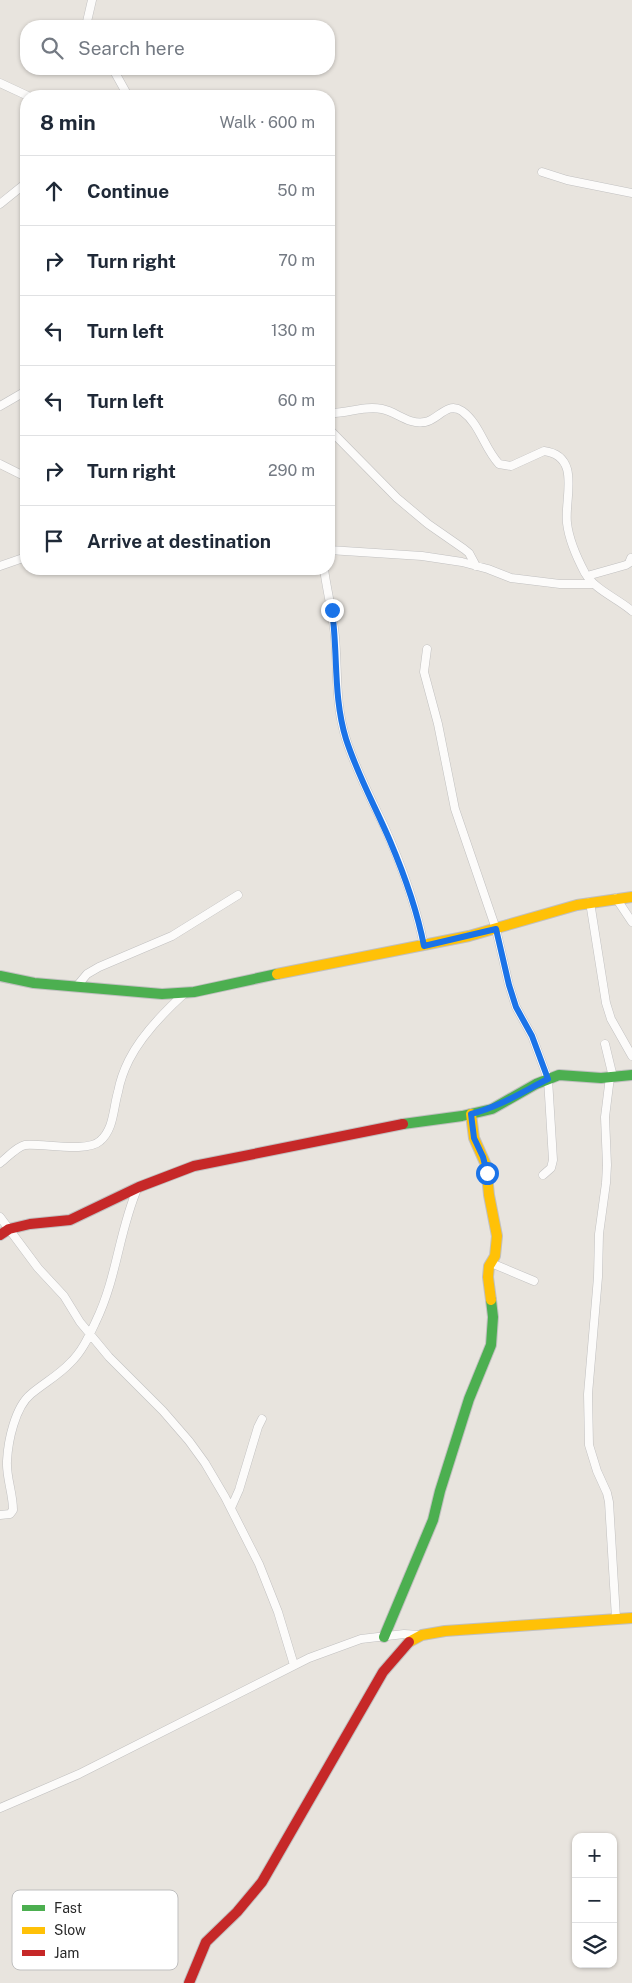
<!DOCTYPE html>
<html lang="en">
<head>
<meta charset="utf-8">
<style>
	body { margin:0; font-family:"Public Sans",sans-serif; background:#f6f6f7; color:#1f2937 }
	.controls { position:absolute; right:15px; bottom:15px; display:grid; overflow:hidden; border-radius:10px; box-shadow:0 1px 4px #0004 }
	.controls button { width:45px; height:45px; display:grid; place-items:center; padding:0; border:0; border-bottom:1px solid #e0e1e3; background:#fff; color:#1f2937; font:25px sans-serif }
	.stop { position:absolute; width:15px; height:15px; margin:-11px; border:4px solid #1a73e8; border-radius:50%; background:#fff }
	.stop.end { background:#1a73e8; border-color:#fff; box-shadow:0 1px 5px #0008 }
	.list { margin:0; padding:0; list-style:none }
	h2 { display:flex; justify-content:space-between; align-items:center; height:65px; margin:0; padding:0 20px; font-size:21px }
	h2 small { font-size:16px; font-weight:400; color:#747a83 }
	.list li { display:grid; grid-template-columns:32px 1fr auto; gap:15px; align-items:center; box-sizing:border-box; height:70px; padding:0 20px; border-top:1px solid #e0e1e3 }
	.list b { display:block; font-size:19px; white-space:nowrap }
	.list em { font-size:16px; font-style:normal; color:#747a83 }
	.icon { flex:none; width:28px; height:28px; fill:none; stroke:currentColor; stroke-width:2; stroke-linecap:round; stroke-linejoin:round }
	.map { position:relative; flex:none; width:632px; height:1983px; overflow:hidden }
	.search { position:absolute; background:#fff; box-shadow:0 1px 4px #0004; left:20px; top:20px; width:315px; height:55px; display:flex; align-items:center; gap:12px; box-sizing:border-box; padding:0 18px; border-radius:20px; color:#747a83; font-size:19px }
	.panel { position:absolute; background:#fff; box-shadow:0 1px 4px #0004; left:20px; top:90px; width:315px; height:485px; border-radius:20px }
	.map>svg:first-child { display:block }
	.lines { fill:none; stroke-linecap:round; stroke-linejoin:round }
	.street-casing { stroke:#c1c0c0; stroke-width:9 }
	.fast-casing { stroke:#c1c0c0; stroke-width:12 }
	.slow-casing { stroke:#c1c0c0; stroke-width:12 }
	.jam-casing { stroke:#c1c0c0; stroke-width:12 }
	.street { stroke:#fcfbfa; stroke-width:8 }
	.fast { stroke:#4caf50; stroke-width:10 }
	.slow { stroke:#ffc107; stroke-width:10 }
	.jam { stroke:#c62828; stroke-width:10 }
	.route { stroke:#1a73e8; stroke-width:6 }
	.key { fill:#fff; stroke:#bfbfbf; stroke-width:1 }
	.key-label { font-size:14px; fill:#292929 }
</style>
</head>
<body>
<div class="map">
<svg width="632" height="1983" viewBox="0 0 632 1983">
	<rect width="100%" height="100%" fill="#e8e4de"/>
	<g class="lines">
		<!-- street casing -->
		<g class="street-casing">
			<path id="street" d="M86 26 92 0
				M113 69 128 96
				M0 83 28 96
				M542 172 567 180 632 193
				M0 204 26 183
				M0 406 26 391
				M329 413C347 414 364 405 382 409 397 412 408 425 425 422 438 420 447 401 462 411 480 424 484 448 499 464L511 466 544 451C582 456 564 499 567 523 569 540 577 558 585 573 595 590 617 598 632 611
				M329 429 397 498 428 524 464 549 469 553 476 566
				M0 464 26 477
				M329 550 422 556 462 562 488 569 511 578 560 584H593
				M0 566 26 557
				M324 569C327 591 333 614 335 637 338 671 335 705 346 739 356 770 370 797 384 826 401 864 416 905 424 946
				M587 576 626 565 629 563 631 558
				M427 649 424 672 438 724 455 809 496 929 509 985 516 1007 532 1036 548 1079 553 1160 551 1168 543 1175
				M616 898 632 922
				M590 902 606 1003 611 1019 632 1056
				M77 986 87 974 99 967 172 936 238 895
				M605 1044 613 1077
				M610 1077 605 1117 607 1165 606 1183 599 1234 598 1277 588 1394 589 1445 597 1471 607 1493 609 1502 616 1618
				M0 1163C7 1158 16 1147 25 1145 42 1143 87 1153 100 1141 114 1129 113 1109 118 1092 120 1081 124 1070 129 1060 142 1034 164 1012 185 993
				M0 1217 38 1268 64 1296 80 1322 109 1357 163 1411 189 1441 205 1463 225 1497 259 1564 278 1612 294 1665
				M491 1263 534 1281
				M231 1508 239 1490 258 1427 262 1419
				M0 1515 10 1514 13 1510C13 1493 6 1477 7 1461 8 1441 15 1407 31 1394 44 1383 59 1375 70 1363 82 1352 89 1336 96 1321 117 1278 119 1230 138 1187
				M0 1808 79 1774 309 1658 361 1639 404 1634 420 1635"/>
		</g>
		<!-- fast casing -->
		<g class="fast-casing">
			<path id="fast" d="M0 976 34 983 162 994 194 992 277 974
				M403 1124 462 1116 492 1109 536 1084 559 1075 601 1078 632 1075
				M384 1637 433 1520 440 1491 469 1399 491 1345 493 1317 491 1300"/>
		</g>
		<!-- slow casing -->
		<g class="slow-casing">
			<path id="slow" d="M277 974 469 936 577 905 632 897
				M471 1114 474 1138 486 1165 489 1195 497 1236 495 1256 489 1266 488 1277 491 1300
				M409 1642 422 1635 445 1631 632 1618"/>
		</g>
		<!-- jam casing -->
		<g class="jam-casing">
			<path id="jam" d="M0 1235 9 1229 30 1224 70 1220 139 1187 194 1166 403 1124
				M189 1983 206 1942 237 1912 262 1882 383 1672 409 1642"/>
		</g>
		<!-- street -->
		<use href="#street" class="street"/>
		<!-- fast -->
		<use href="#fast" class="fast"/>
		<!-- slow -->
		<use href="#slow" class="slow"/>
		<!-- jam -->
		<use href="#jam" class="jam"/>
	</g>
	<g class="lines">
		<!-- route -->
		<path class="route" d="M332 610C338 653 333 697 346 739 358 776 375 806 390 841 404 874 417 910 424 946L496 929 509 985 516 1007 532 1036 548 1079C522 1092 499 1107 471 1114L474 1138 483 1157 487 1173"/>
	</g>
	<!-- legend -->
	<rect x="12" y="1890" width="166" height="80" rx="8" class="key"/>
	<rect x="22" y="1905" width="23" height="6" fill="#4caf50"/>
	<rect x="22" y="1927" width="23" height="7" fill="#ffc107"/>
	<rect x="22" y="1950" width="23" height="6" fill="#c62828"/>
	<g class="key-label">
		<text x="54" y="1913">Fast</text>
		<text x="54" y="1935">Slow</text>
		<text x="54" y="1958">Jam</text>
	</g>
</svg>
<div class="controls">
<button>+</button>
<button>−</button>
<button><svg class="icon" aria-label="layers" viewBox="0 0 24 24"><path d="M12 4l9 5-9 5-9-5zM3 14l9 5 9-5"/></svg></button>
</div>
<div class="stop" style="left:487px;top:1173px"></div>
<div class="stop end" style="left:332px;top:610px"></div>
<div class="search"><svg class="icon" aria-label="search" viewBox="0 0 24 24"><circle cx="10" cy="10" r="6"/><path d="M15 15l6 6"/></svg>Search here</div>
<section class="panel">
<h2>8 min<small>Walk · 600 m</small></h2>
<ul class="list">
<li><svg class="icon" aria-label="ahead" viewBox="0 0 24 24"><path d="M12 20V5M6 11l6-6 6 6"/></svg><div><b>Continue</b></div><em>50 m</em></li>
<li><svg class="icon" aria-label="right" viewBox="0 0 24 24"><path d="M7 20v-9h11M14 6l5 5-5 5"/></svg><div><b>Turn right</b></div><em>70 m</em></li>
<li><svg class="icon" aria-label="left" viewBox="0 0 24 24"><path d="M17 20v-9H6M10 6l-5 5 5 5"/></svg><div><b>Turn left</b></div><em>130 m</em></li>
<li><svg class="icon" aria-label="left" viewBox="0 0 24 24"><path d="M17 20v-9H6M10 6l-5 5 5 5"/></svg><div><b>Turn left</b></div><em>60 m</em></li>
<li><svg class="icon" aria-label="right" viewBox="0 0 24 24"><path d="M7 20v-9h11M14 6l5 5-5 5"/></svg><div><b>Turn right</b></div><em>290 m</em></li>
<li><svg class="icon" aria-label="arrive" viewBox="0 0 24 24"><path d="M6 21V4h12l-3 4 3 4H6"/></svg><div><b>Arrive at destination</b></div></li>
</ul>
</section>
</div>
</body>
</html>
